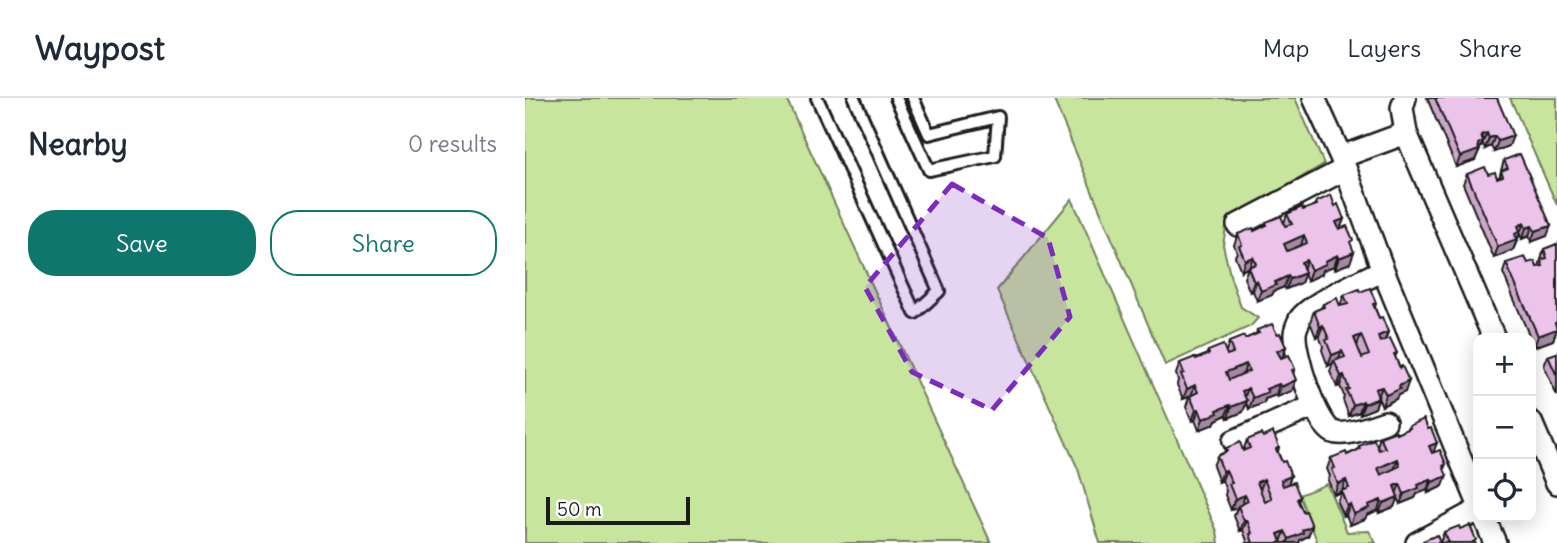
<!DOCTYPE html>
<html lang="en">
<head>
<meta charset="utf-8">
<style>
	body { margin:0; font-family:Delius,sans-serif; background:#f2f2f3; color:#1f2937 }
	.controls { position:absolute; right:21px; bottom:21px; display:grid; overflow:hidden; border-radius:14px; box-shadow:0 4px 18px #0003 }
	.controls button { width:63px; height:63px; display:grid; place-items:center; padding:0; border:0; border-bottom:2px solid #e0e1e3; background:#fff; color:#1f2937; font:35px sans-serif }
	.scale { position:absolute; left:21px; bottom:18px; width:144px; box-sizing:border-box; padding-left:7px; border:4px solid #1c1c1c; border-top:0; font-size:19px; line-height:24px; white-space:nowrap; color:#1c1c1c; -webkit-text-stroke:5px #fff; paint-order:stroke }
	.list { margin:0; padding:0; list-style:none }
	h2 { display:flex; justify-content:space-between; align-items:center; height:91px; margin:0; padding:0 28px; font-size:30px }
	h2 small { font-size:23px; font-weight:400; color:#747a83 }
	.actions { display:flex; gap:14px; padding:21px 28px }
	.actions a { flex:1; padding:16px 0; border:2px solid #0f766e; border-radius:28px; text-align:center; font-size:24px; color:#0f766e }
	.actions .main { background:#0f766e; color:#fff }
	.icon { flex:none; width:38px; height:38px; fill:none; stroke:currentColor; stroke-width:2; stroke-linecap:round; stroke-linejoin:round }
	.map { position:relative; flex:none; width:1032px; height:445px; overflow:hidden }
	header { display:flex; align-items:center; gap:42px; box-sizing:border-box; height:98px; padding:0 35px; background:#fff; border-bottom:2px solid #e0e1e3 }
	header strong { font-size:33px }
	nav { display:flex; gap:38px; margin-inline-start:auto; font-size:24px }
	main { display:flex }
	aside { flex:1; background:#fff }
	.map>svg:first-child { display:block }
	.green { fill:#c8e59d; stroke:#72805c; stroke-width:2 }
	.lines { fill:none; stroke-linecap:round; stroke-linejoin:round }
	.lane-casing { stroke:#1c1c1c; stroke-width:16 }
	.street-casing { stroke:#1c1c1c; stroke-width:26 }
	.lane { stroke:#fff; stroke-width:10 }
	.street { stroke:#fff; stroke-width:21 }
	.wall { fill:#cba8ca; stroke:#1c1c1c; stroke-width:2 }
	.shaded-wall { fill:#a588a4; stroke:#1c1c1c; stroke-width:2 }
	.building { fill:#ecc3eb; stroke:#1c1c1c; stroke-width:2; fill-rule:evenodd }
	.marked { fill:#7b2cbf; fill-opacity:0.2; stroke:#7b2cbf; stroke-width:5; stroke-dasharray:14 9; stroke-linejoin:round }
</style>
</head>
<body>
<header>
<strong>Waypost</strong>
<nav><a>Map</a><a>Layers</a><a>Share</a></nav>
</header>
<main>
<aside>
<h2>Nearby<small>0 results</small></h2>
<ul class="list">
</ul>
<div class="actions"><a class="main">Save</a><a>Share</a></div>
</aside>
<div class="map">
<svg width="1032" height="445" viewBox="0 0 1032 445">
	<rect width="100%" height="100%" fill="#fff"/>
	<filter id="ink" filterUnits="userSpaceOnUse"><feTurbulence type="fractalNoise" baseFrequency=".0143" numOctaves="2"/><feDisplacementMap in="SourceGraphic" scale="14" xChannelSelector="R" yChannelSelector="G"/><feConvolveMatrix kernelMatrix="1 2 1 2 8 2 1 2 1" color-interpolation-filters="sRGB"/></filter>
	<g filter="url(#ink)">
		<!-- green -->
		<path class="green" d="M0 0H261L466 445H0Z
			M528 0H770L799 66 702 123 698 147 706 181 716 209 733 220 726 228 640 267Z
			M985 0H1032V107Z
			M547 101 692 433 694 445H575L553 371 472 192Z
			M802 386 822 434 844 433 851 445H790L792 443 774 397Z"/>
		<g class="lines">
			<!-- lane casing -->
			<g class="lane-casing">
				<path id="lane" d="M292 0 390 215 414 193 329 0
					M371 0 404 72 470 58 473 19 404 36 388 0"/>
			</g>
			<!-- street casing -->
			<g class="street-casing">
				<path id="street" d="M789 0 816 59 858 172 953 404
					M880 0 877 10 881 35
					M816 59 881 35 969 240
					M713 127 820 71
					M858 172C838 183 787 204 775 221 773 225 770 231 770 236 769 255 790 325 808 334 820 339 848 328 860 324
					M1006 324 1032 385
					M709 343 789 308
					M959 419 970 445
					M892 445 953 412"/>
			</g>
			<!-- lane -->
			<use href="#lane" class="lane"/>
			<!-- street -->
			<use href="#street" class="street"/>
		</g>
		<!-- wall -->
		<path class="wall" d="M902 0H972L984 48 969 54 966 48 960 51 958 46H957L950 62 931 69Z
			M979 62 1022 138 1006 144 1004 138 997 141 995 136 988 152 969 160 938 86 942 76H963L974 80Z
			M791 104 810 108 819 121 815 131 826 147 825 165 810 171 809 168 798 172 797 176 782 183 779 176 776 185 761 191 759 189 749 193 747 197 732 203 728 193 725 194 719 180 723 170 716 173 710 158 712 154 709 147 713 136 729 133 740 129 741 124 759 125 762 116 778 112 789 108Z
			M1032 146V231L1028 242 1009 249 978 175 981 165 1014 169 1019 151Z
			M835 194 851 205 850 210 854 220 863 234 860 242 872 255 870 259 880 294 873 297 871 301 857 308 853 300 850 310 835 316 834 314 824 318 818 302 819 298 815 288 812 289 805 274 808 265 803 268 797 252 798 248 794 238 791 239 785 224 789 213 796 210 798 206 815 208 819 197Z
			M732 232 752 236 761 249 757 260 770 271 768 276 771 282 767 293 752 299 751 297 740 301 739 305 724 311 721 305 718 314 703 320 701 317 691 322 689 326 674 332 670 322 667 323 661 309 664 299 658 301 652 287 653 282 651 276 655 265 671 261 681 257 683 253H701L704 244 720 241 731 236Z
			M1032 255V298L1019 268 1023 258Z
			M884 328 921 366 919 371 918 388 903 395 902 392 892 396 890 400 875 406 872 400 869 409 854 415 853 412 842 417 840 421 825 427 821 417 818 418 812 404 816 394 809 397 803 382 805 378 802 371 806 360 822 357 833 352 834 348H852L855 339 872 336 882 331Z
			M738 339 754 349 753 354 757 364 766 378 763 387 775 399 773 404 778 414 787 428 783 438 775 442 774 445H757L756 444V445H721L722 443 718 432 715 433 709 418 712 410 706 412 700 397 701 393 697 382 694 384 688 368 692 358 699 355 701 350 718 353 722 342Z
			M935 431 950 445H915L919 434Z"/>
		<!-- shaded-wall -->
		<path class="shaded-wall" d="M962 35 950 62 931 69 935 59 956 37Z
			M970 38 966 48 960 51 964 40Z
			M988 38 984 48 969 54 973 43Z
			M819 121 815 131 807 135 811 124Z
			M999 125 988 152 969 160 973 149 993 128Z
			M1007 128 1004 138 997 141 1001 130Z
			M1026 128 1022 138 1006 144 1010 133Z
			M779 137 776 148 756 156 759 146Z
			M829 154 825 165 810 171 814 160Z
			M813 157 809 168 798 172 797 176 782 183 786 172 800 163Z
			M728 159 724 169 716 173 720 162Z
			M781 162 778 173 776 164Z
			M780 175 776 185 761 191 765 181Z
			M763 178 759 189 749 193 747 197 732 203 736 193 750 184Z
			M732 182 728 193 725 194 729 184Z
			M1032 219V231L1028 242 1009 249 1013 238Z
			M798 227 794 238 791 239 795 229Z
			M863 234 859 244 849 248 853 238Z
			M836 237 832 248 829 240Z
			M761 249 757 260 748 263 752 253Z
			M817 253 813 263H809L808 265 803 268 807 257Z
			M721 266 718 277 697 285 701 274Z
			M819 277 815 288 812 289 816 278Z
			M771 282 767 293 752 299 756 289Z
			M884 283 880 294 873 297 871 301 857 308 861 297 874 288Z
			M754 286 751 297 740 301 739 305 724 311 728 300 741 291Z
			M670 287 666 298 658 301 662 291Z
			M857 289 853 299 850 291Z
			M723 290 719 301 717 293Z
			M853 300 850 310 835 316 839 306Z
			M722 303 718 314 703 320 706 309Z
			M838 303 834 314 824 318 828 307Z
			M705 307 701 317 691 322 689 326 674 332 678 321 692 312Z
			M674 311 670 322 667 323 671 312Z
			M912 345 908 355 900 359 904 348Z
			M873 361 869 372 849 380 853 370Z
			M701 372 697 382 694 384 698 373Z
			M766 378 762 389 752 393 756 382Z
			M922 378 918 388 903 395 907 384Z
			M739 381 735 392 732 384Z
			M906 381 902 392 892 396 890 400 875 406 879 396 893 387Z
			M821 382 817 393 809 397 813 386Z
			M875 386 871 396 869 388Z
			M720 397 716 408H713L712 410 706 412 710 401Z
			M873 399 869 409 854 415 858 405Z
			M856 402 853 412 842 417 840 421 825 427 829 416 843 407Z
			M825 406 821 417 818 418 822 408Z
			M722 422 718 432 715 433 719 423Z
			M787 428 783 438 775 442 774 445H762L764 441 777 432Z
			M760 433 756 444 753 436Z"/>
		<!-- building -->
		<path class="building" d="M910 0H972L988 38 973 43 970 38 964 40 962 35 956 37 958 43 953 46 954 52 935 59Z
			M995 56 1026 128 1010 133 1007 128 1001 130 999 125 993 128 995 133 990 136 992 142 973 149 942 76 960 69 963 76 970 74 972 80 978 78 976 73 983 70 979 62Z
			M806 97 810 108 813 106 819 121 811 124 814 131 822 128 828 142 825 144 829 154 814 160 813 157 800 163 801 166 786 172 781 162 779 163 776 164 780 175 765 181 763 178 750 184 751 187 736 193 732 182 729 184 723 169 731 166 728 159 720 162 714 148 717 147 713 136 728 130 729 133 742 127 741 124 756 118 760 128 763 127 767 126 762 116 777 109 778 112 792 107 791 104ZM779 137 782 145 762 153 759 146Z
			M1032 146V224L1030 225 1032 231 1013 238 981 165 1000 159 1003 165 1010 163 1012 169 1018 168 1016 162 1022 160 1019 151Z
			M845 190 851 205 848 206 854 220 857 219 863 234 853 238 854 242 855 244 865 240 872 255 869 256 875 270 877 268 884 283 874 288 875 291 861 297 857 289 850 291 853 300 839 306 838 303 828 307 821 292 824 291 819 277 816 278 809 263 820 259 817 253 807 257 801 242 804 241 798 227 795 229 789 213 799 209 798 206 812 200 815 208 823 206 819 197 834 191 835 194ZM836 237 844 257 837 260 829 240Z
			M747 226 752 236 755 235 761 249 752 253 756 260 764 257 770 271 767 272 771 282 756 289 754 286 741 291 743 294 728 300 723 290 720 292 717 293 722 303 706 309 705 307 692 312 693 315 678 321 674 311 671 312 665 298 673 294 670 287 662 291 656 276 659 275 655 265 670 259 671 261 684 256 683 253 698 247 702 257 708 255 704 244 719 238 720 241 734 235 732 232ZM721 266 724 273 704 282 701 274Z
			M1032 255V278L1023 258Z
			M899 321 903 331 906 330 912 345 904 348 907 355 915 352 921 366 918 368 922 378 907 384 906 381 893 387 894 390 879 396 875 386 871 387 869 388 873 399 858 405 856 402 843 407 844 410 829 416 825 406 822 408 816 393 824 390 821 382 813 386 807 371 810 370 806 360 821 354 822 357 835 351 834 348 849 342 854 352 860 350 855 339 871 333 872 336 885 330 884 328ZM873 361 875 368 856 377 853 370Z
			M748 334 754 349 751 351 757 364 760 363 766 378 756 382 758 388 769 384 775 399 772 401 778 414 781 413 787 428 777 432 778 435 764 441 760 433 753 436 756 444 754 445H728L725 436 727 435 722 422 719 423 713 408 723 403 720 397 710 401 704 386 707 385 701 372 698 373 692 358 702 353 701 350 715 344 718 353 725 350 722 342 736 336 738 339ZM739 381 747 401 740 404 732 384Z
			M945 427 951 442 948 444 949 445H918L923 443 919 434 934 428 935 431Z
			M912 437 915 445H898V443Z"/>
	</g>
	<!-- marked area -->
	<path class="marked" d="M427 86 523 140 545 219 467 312 387 274 340 189Z"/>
</svg>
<div class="controls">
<button>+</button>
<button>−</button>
<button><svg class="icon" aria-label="locate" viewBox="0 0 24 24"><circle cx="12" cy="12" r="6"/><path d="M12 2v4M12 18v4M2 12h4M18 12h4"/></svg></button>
</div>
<div class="scale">50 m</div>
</div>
</main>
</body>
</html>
